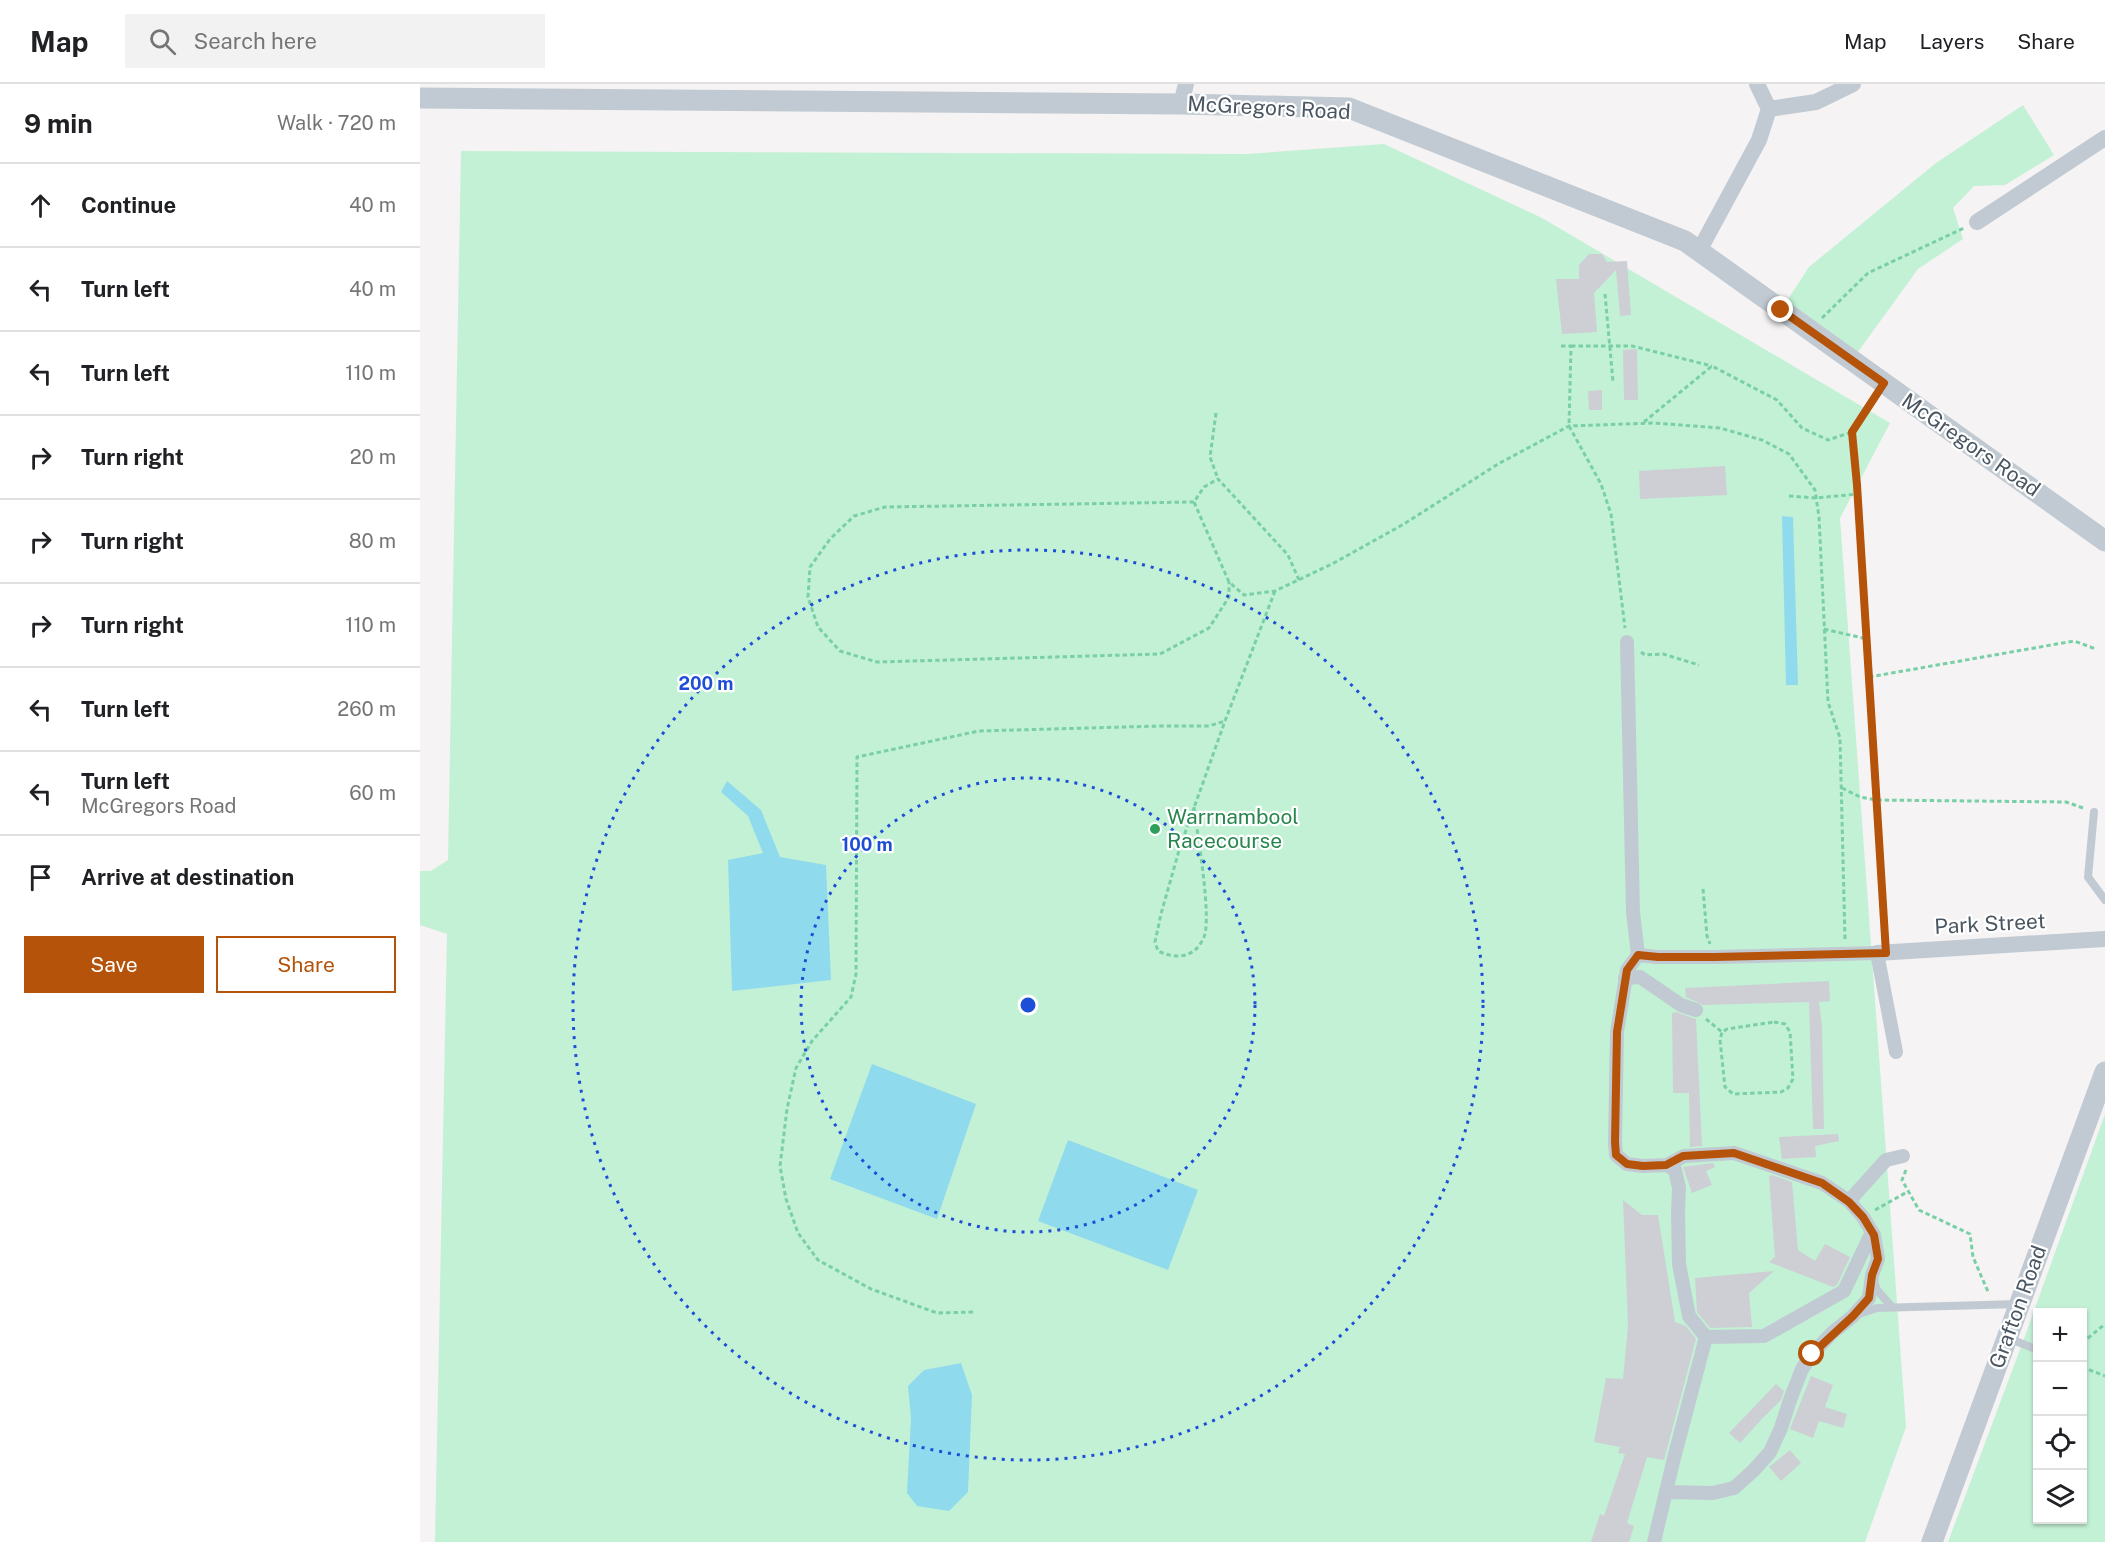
<!DOCTYPE html>
<html lang="en">
<head>
<meta charset="utf-8">
<style>
	body { margin:0; font-family:"Public Sans",sans-serif; background:#f2f2f2; color:#202124 }
	.controls { position:absolute; right:18px; bottom:18px; display:grid; overflow:hidden; border-radius:0px; box-shadow:0 2px 4px #0004 }
	.controls button { width:54px; height:54px; display:grid; place-items:center; padding:0; border:0; border-bottom:2px solid #e0e0e0; background:#fff; color:#202124; font:30px sans-serif }
	.stop { position:absolute; width:18px; height:18px; margin:-14px; border:4px solid #b45309; border-radius:50%; background:#fff }
	.stop.end { background:#b45309; border-color:#fff; box-shadow:0 2px 6px #0008 }
	.list { margin:0; padding:0; list-style:none }
	h2 { display:flex; justify-content:space-between; align-items:center; height:78px; margin:0; padding:0 24px; font-size:26px }
	h2 small { font-size:20px; font-weight:400; color:#757577 }
	.list li { display:grid; grid-template-columns:39px 1fr auto; gap:18px; align-items:center; box-sizing:border-box; height:84px; padding:0 24px; border-top:2px solid #e0e0e0 }
	.list b { display:block; font-size:22px; white-space:nowrap }
	.list p { margin:0; font-size:20px; white-space:nowrap; color:#757577 }
	.list em { font-size:20px; font-style:normal; color:#757577 }
	.actions { display:flex; gap:12px; padding:18px 24px }
	.actions a { flex:1; padding:14px 0; border:2px solid #b45309; border-radius:0px; text-align:center; font-size:21px; color:#b45309 }
	.actions .main { background:#b45309; color:#fff }
	.icon { flex:none; width:33px; height:33px; fill:none; stroke:currentColor; stroke-width:2; stroke-linecap:round; stroke-linejoin:round }
	.map { position:relative; flex:none; width:1685px; height:1458px; overflow:hidden }
	header { display:flex; align-items:center; gap:36px; box-sizing:border-box; height:84px; padding:0 30px; background:#fff; border-bottom:2px solid #e0e0e0 }
	header strong { font-size:28px }
	nav { display:flex; gap:33px; margin-inline-start:auto; font-size:21px }
	.search { width:420px; height:54px; background:#f2f2f2; display:flex; align-items:center; gap:15px; box-sizing:border-box; padding:0 21px; border-radius:0px; color:#757577; font-size:22px }
	main { display:flex }
	aside { flex:1; background:#fff }
	.map>svg:first-child { display:block }
	.green { fill:#c3f1d5; fill-rule:evenodd }
	.water { fill:#90daee }
	.building { fill:#cdcfd5 }
	.lines { fill:none; stroke-linecap:round; stroke-linejoin:round }
	.path { stroke:#7ad0a6; stroke-width:3; stroke-dasharray:4.5 3; stroke-linecap:butt }
	.service { stroke:#c1cad2; stroke-width:8 }
	.pedestrian { stroke:#c1cad2; stroke-width:14 }
	.minor { stroke:#c1cad2; stroke-width:16 }
	.tertiary { stroke:#c1cad2; stroke-width:21 }
	.route { stroke:#b45309; stroke-width:8 }
	.ring { fill:none; stroke:#1d4ed8; stroke-width:3; stroke-dasharray:3 6 }
	.leisure-dot { fill:#2e9e5b; stroke:#fff; stroke-width:2 }
	.labels { text-anchor:middle; stroke-width:4.5; stroke-linejoin:round; paint-order:stroke }
	.street-label { font-size:21px; fill:#4a5661; stroke:#fff }
	.leisure-label { font-size:21px; fill:#27864d; stroke:#fff; text-anchor:start }
	.centre { fill:#1d4ed8; stroke:#fff; stroke-width:3 }
	.ring-label { font-size:18px; text-anchor:middle; font-weight:bold; fill:#1d4ed8; stroke:#fff; stroke-width:4.5; stroke-linejoin:round; paint-order:stroke }
</style>
</head>
<body>
<header>
<strong>Map</strong>
<div class="search"><svg class="icon" aria-label="search" viewBox="0 0 24 24"><circle cx="10" cy="10" r="6"/><path d="M15 15l6 6"/></svg>Search here</div>
<nav><a>Map</a><a>Layers</a><a>Share</a></nav>
</header>
<main>
<aside>
<h2>9 min<small>Walk · 720 m</small></h2>
<ul class="list">
<li><svg class="icon" aria-label="ahead" viewBox="0 0 24 24"><path d="M12 20V5M6 11l6-6 6 6"/></svg><div><b>Continue</b></div><em>40 m</em></li>
<li><svg class="icon" aria-label="left" viewBox="0 0 24 24"><path d="M17 20v-9H6M10 6l-5 5 5 5"/></svg><div><b>Turn left</b></div><em>40 m</em></li>
<li><svg class="icon" aria-label="left" viewBox="0 0 24 24"><path d="M17 20v-9H6M10 6l-5 5 5 5"/></svg><div><b>Turn left</b></div><em>110 m</em></li>
<li><svg class="icon" aria-label="right" viewBox="0 0 24 24"><path d="M7 20v-9h11M14 6l5 5-5 5"/></svg><div><b>Turn right</b></div><em>20 m</em></li>
<li><svg class="icon" aria-label="right" viewBox="0 0 24 24"><path d="M7 20v-9h11M14 6l5 5-5 5"/></svg><div><b>Turn right</b></div><em>80 m</em></li>
<li><svg class="icon" aria-label="right" viewBox="0 0 24 24"><path d="M7 20v-9h11M14 6l5 5-5 5"/></svg><div><b>Turn right</b></div><em>110 m</em></li>
<li><svg class="icon" aria-label="left" viewBox="0 0 24 24"><path d="M17 20v-9H6M10 6l-5 5 5 5"/></svg><div><b>Turn left</b></div><em>260 m</em></li>
<li><svg class="icon" aria-label="left" viewBox="0 0 24 24"><path d="M17 20v-9H6M10 6l-5 5 5 5"/></svg><div><b>Turn left</b><p>McGregors Road</p></div><em>60 m</em></li>
<li><svg class="icon" aria-label="arrive" viewBox="0 0 24 24"><path d="M6 21V4h12l-3 4 3 4H6"/></svg><div><b>Arrive at destination</b></div></li>
</ul>
<div class="actions"><a class="main">Save</a><a>Share</a></div>
</aside>
<div class="map">
<svg width="1685" height="1458" viewBox="0 0 1685 1458">
	<rect width="100%" height="100%" fill="#f5f3f3"/>
	<!-- green -->
	<path class="green" d="M1603 21 1634 71 1585 101 1554 102 1533 124 1543 155 1498 185 1432 276 1361 226 1389 183 1516 79Z
		M964 60 1122 134 1470 339 1420 434 1486 1343 1445 1458H15L27 850 0 841V787H11L28 776 41 67 827 70Z
		M1685 1030V1458H1528L1602 1260ZM1618 1228H1662V1436H1618Z"/>
	<!-- water -->
	<path class="water" d="M1362 432 1373 433 1378 601H1366Z
		M307 697 341 726 360 773 406 781 411 896 312 907 308 776 343 769 328 732 301 708Z
		M452 980 556 1020 517 1135 410 1095Z
		M648 1056 778 1106 748 1186 618 1137Z
		M541 1279 552 1311 548 1408 529 1427 497 1422 487 1409 491 1334 488 1302 504 1286Z"/>
	<!-- building -->
	<path class="building" d="M1169 170H1182L1187 178 1207 177 1211 231 1200 232 1196 186 1174 209 1177 248 1142 250 1136 195H1159V181Z
		M1217 265 1218 316H1204L1203 266Z
		M1182 306V326H1169L1168 307Z
		M1305 382 1307 411 1220 415 1219 387Z
		M1409 897 1410 917 1399 918 1402 942 1404 1045H1393L1389 918 1283 921 1266 913 1265 904Z
		M1256 928 1276 935 1282 1062 1270 1063 1269 1009H1253L1252 929Z
		M1418 1050 1419 1057 1395 1062 1396 1073 1362 1075 1359 1053Z
		M1293 1079 1295 1083 1286 1087 1292 1101 1272 1109 1263 1083Z
		M1352 1091 1372 1098 1378 1166 1395 1177 1405 1160 1430 1173 1417 1201 1413 1203 1349 1178 1355 1173 1349 1092Z
		M1203 1116 1222 1131H1238L1255 1238 1266 1242 1276 1255 1244 1376 1227 1373 1207 1439 1214 1442 1209 1458H1171L1180 1430 1184 1432 1205 1370 1198 1369 1200 1363 1174 1358 1186 1294 1203 1295 1208 1242Z
		M1354 1187 1329 1209 1332 1243 1290 1244 1277 1228 1275 1194Z
		M1391 1292 1413 1301 1405 1323 1427 1330 1423 1344 1399 1337 1393 1354 1370 1345Z
		M1356 1300 1364 1307 1361 1316 1343 1334H1341L1342 1335 1320 1359 1309 1349Z
		M1370 1366 1381 1379 1361 1397 1349 1383Z"/>
	<g class="lines">
		<!-- path -->
		<path class="path" d="M1185 210 1193 298
			M1402 234 1448 189 1544 144
			M1141 262H1151L1149 342 1181 400 1191 430 1205 544
			M1151 262H1212L1292 282
			M796 329 790 373 798 395
			M1224 338 1292 282 1357 316 1382 344 1408 356 1432 348 1455 313
			M1432 348 1438 410 1465 855
			M1369 412 1396 414 1438 410
			M774 418 465 423 434 432 410 455 390 483 388 513 398 543 420 567 457 578 740 570 789 544 809 513V498
			M879 496 868 471 798 395 784 403 774 418 809 498 824 511 855 507 912 480 984 440 1078 380 1149 342 1234 339 1300 344 1342 356 1369 370 1395 406 1399 433 1408 618 1420 654 1425 856
			M1404 545 1447 555
			M1221 568 1225 571 1243 570 1279 581
			M1449 593 1654 557 1676 565
			M1422 704 1440 713 1457 716 1646 718 1663 724
			M774 723C777 748 792 833 784 853 775 874 757 876 738 867L735 858 741 830 760 763 805 637 855 507
			M1283 805 1287 852 1290 860
			M1286 935 1302 948
			M1354 938 1365 940 1370 948 1373 995 1368 1004 1361 1008 1313 1010 1305 1003 1300 956 1302 948 1307 945Z
			M1486 1086 1482 1096 1499 1126 1550 1150 1553 1173 1569 1210
			M1455 1126 1489 1107
			M553 1228 517 1229 451 1205 398 1176 378 1149 366 1115 360 1082 367 1025 376 984 392 957 431 913 436 890 437 673 559 647 741 642H789L805 637
			M1662 1259 1685 1240
			M1662 1283 1685 1292"/>
		<!-- service -->
		<path class="service" d="M1674 728 1668 793 1685 816
			M1454 1197 1457 1206 1472 1223
			M1436 1231 1457 1224 1599 1220
			M1588 1254 1618 1266"/>
		<!-- pedestrian -->
		<path class="pedestrian" d="M1207 558 1213 828 1218 871 1207 886 1197 948 1195 1058 1196 1071 1207 1080 1223 1082 1247 1081 1264 1072 1314 1069 1402 1099 1429 1117 1443 1133 1454 1151 1458 1175 1452 1191 1449 1214 1433 1232 1412 1249 1392 1270 1382 1285 1370 1316 1361 1344 1350 1368 1334 1386 1314 1404 1293 1409 1246 1408
			M1218 871 1237 873H1295L1457 869 1476 968
			M1205 894 1220 893 1261 921 1276 926
			M1247 1081 1255 1086 1259 1104 1258 1128 1259 1180 1269 1232 1286 1253
			M1429 1117 1466 1076 1483 1072
			M1234 1458 1254 1374 1286 1253 1344 1252 1424 1207 1452 1148"/>
		<!-- minor -->
		<path class="minor" d="M761 20 766 0
			M1349 25 1396 18 1433 0
			M1557 138 1685 54
			M1279 167 1339 56 1349 25 1337 0
			M1457 869 1685 855"/>
		<!-- tertiary -->
		<path class="tertiary" d="M0 14 761 20 929 24 1265 157 1685 457
			M1512 1458 1685 988"/>
	</g>
	<g class="lines">
		<!-- route -->
		<path class="route" d="M1361 226 1464 299 1432 348 1437 401 1466 869 1295 873H1238L1218 871 1207 886 1197 948 1195 1058 1196 1071 1207 1080 1223 1082 1246 1081 1263 1072 1314 1069 1402 1099 1429 1118 1443 1133 1454 1151 1458 1175 1452 1191 1449 1214 1433 1232 1392 1270"/>
	</g>
	<!-- distance rings -->
	<g class="ring">
		<circle cx="608" cy="921" r="227"/>
		<circle cx="608" cy="921" r="455"/>
	</g>
	<!-- markers -->
	<circle class="leisure-dot" cx="735" cy="745" r="6"/>
	<g class="labels">
		<!-- street labels -->
		<g class="street-label">
			<text transform="translate(849 24) rotate(3)" y="7">McGregors Road</text>
			<text transform="translate(1551 361) rotate(35)" y="7">McGregors Road</text>
			<text transform="translate(1570 840) rotate(-3)" y="7">Park Street</text>
			<text transform="translate(1598 1223) rotate(-70)" y="7">Grafton Road</text>
		</g>
		<!-- leisure labels -->
		<g class="leisure-label">
			<text x="747" y="740">Warrnambool<tspan x="747" dy="24">Racecourse</tspan></text>
		</g>
	</g>
	<circle cx="608" cy="921" r="9" class="centre"/>
	<g class="ring-label">
		<text x="286" y="606">200 m</text>
		<text x="447" y="767">100 m</text>
	</g>
</svg>
<div class="controls">
<button>+</button>
<button>−</button>
<button><svg class="icon" aria-label="locate" viewBox="0 0 24 24"><circle cx="12" cy="12" r="6"/><path d="M12 2v4M12 18v4M2 12h4M18 12h4"/></svg></button>
<button><svg class="icon" aria-label="layers" viewBox="0 0 24 24"><path d="M12 4l9 5-9 5-9-5zM3 14l9 5 9-5"/></svg></button>
</div>
<div class="stop" style="left:1392px;top:1270px"></div>
<div class="stop end" style="left:1361px;top:226px"></div>
</div>
</main>
</body>
</html>
